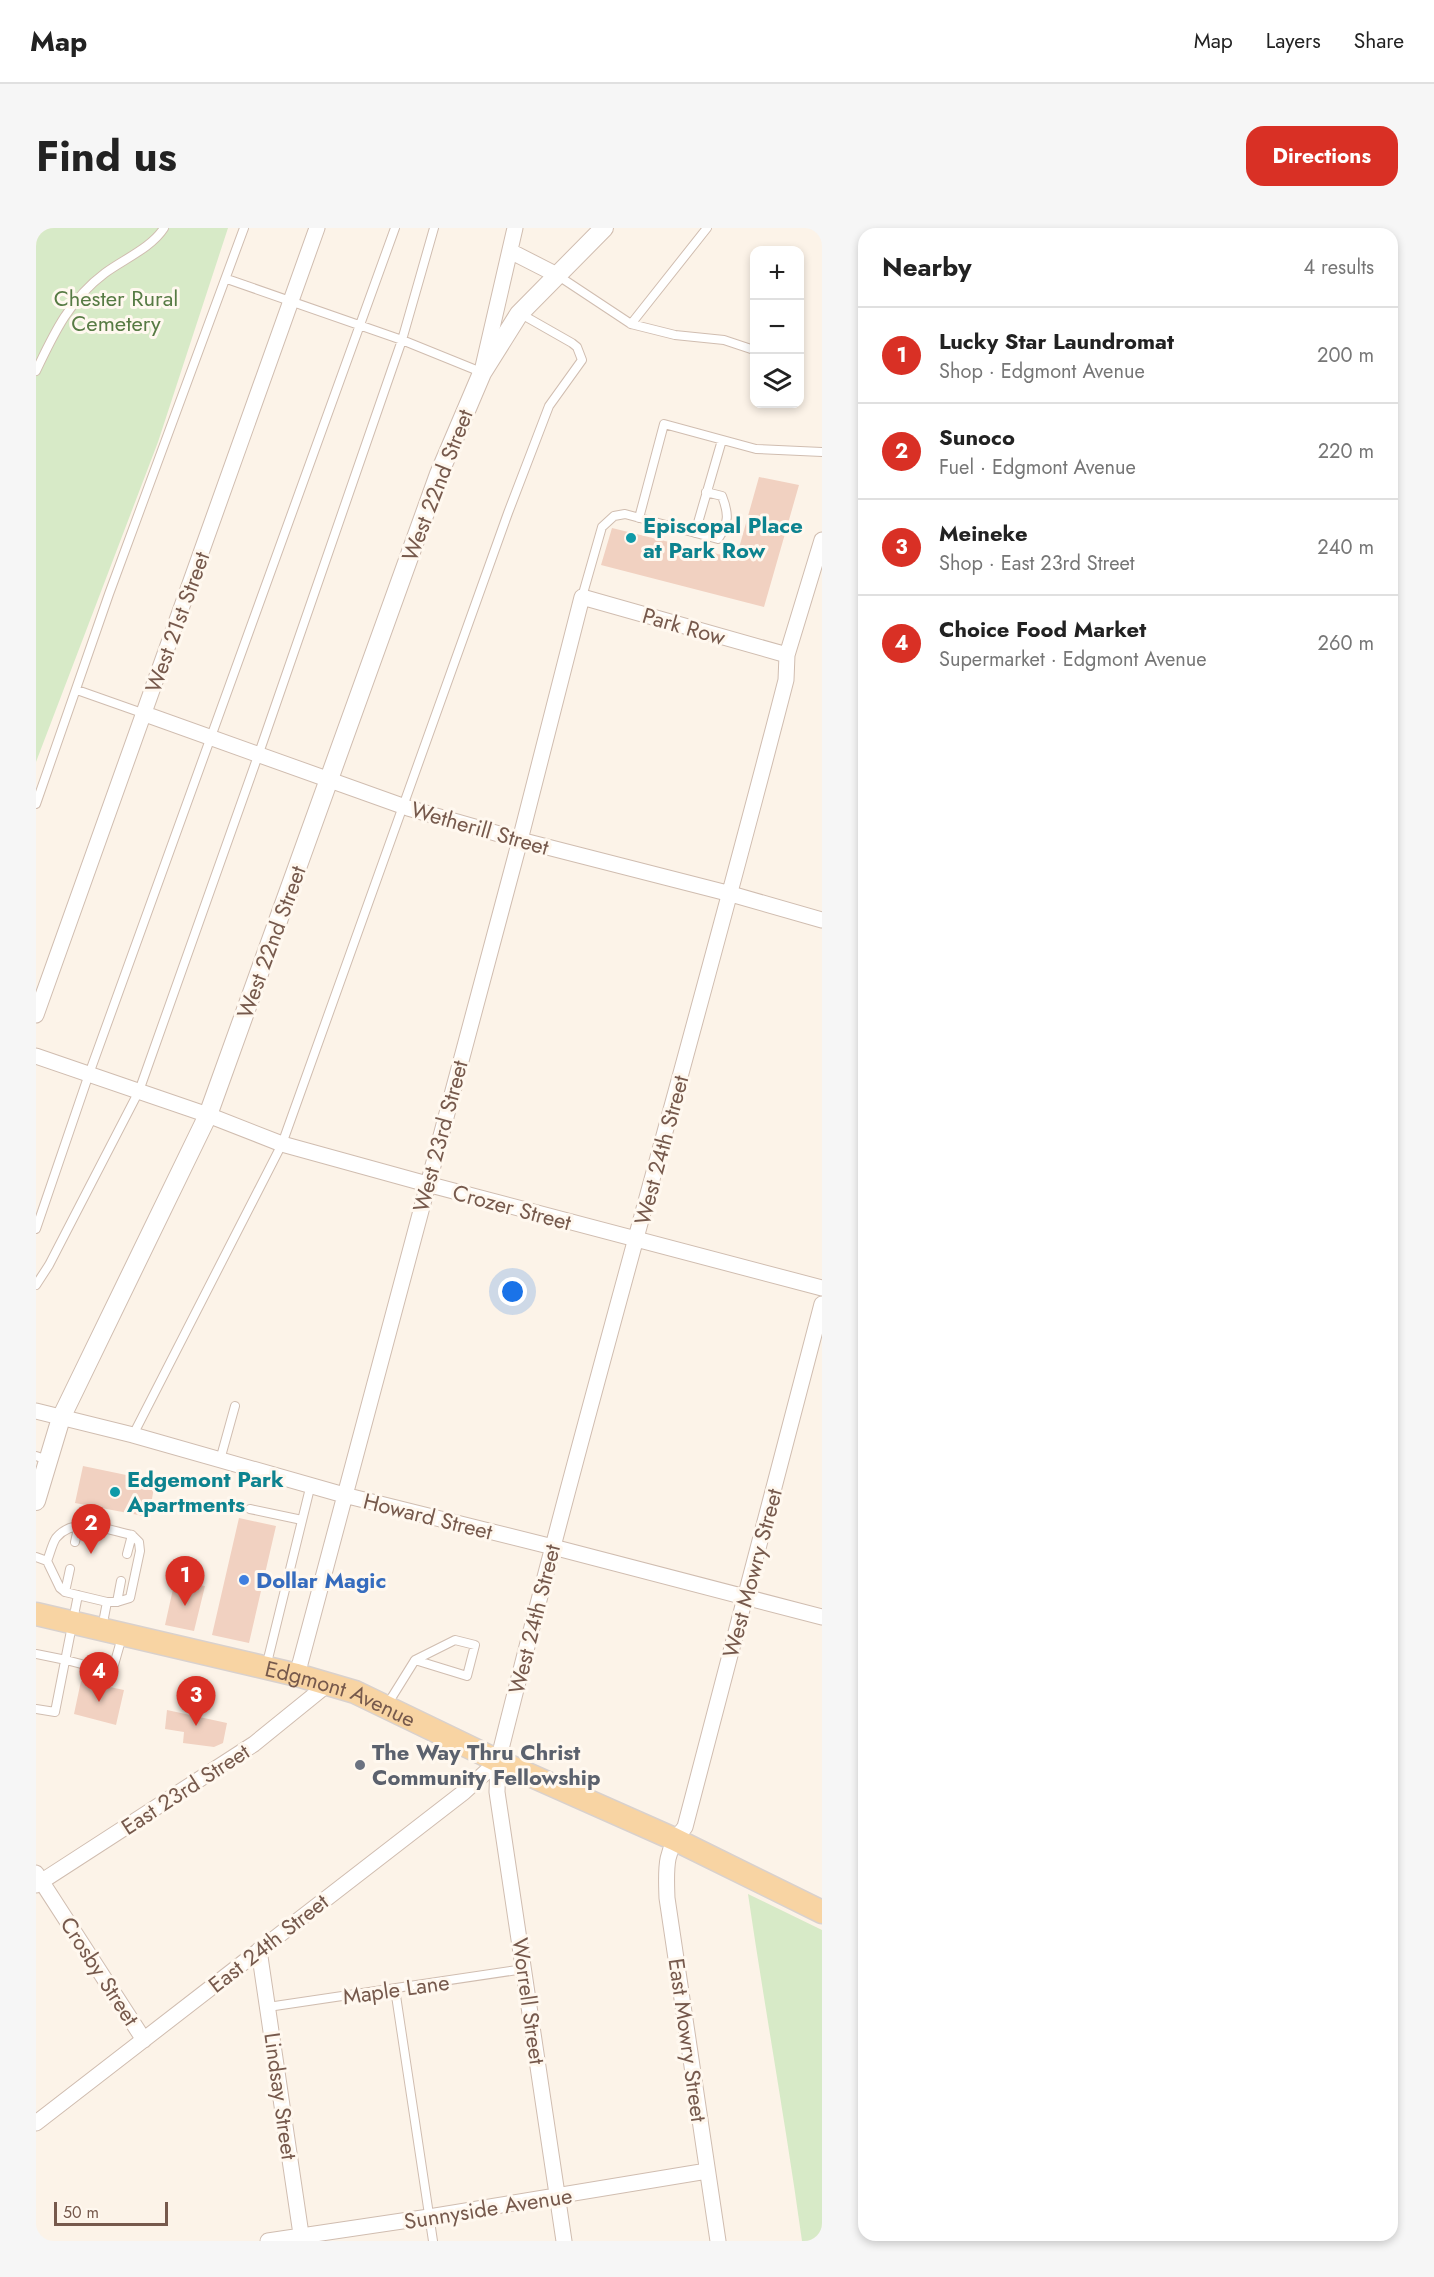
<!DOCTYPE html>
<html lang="en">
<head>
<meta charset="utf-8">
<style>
	body { margin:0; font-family:Jost,sans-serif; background:#f6f6f6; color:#222 }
	.controls { position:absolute; right:18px; top:18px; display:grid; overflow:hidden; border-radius:12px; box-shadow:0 3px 9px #0003 }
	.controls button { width:54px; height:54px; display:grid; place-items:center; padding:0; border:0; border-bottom:2px solid #e0e0e0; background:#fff; color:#222; font:30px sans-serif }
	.scale { position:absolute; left:18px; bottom:15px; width:114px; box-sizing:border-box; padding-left:6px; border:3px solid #76594c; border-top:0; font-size:16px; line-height:21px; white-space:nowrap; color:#76594c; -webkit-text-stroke:4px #fff8ef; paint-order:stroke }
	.you { position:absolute; left:477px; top:1064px; width:21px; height:21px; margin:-15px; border:4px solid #fff; border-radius:50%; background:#1a73e8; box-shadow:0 0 0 9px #1a73e833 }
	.badge { display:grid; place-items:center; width:39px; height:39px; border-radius:50%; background:#d93025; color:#fff; font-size:20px; font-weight:700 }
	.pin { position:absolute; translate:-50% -50px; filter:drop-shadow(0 2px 3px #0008) }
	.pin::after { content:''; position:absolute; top:32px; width:21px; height:18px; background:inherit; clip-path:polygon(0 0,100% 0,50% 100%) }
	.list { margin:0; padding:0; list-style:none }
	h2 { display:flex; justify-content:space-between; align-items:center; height:78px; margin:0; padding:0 24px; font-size:26px }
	h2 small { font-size:20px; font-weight:400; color:#767676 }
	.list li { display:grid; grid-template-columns:39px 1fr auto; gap:18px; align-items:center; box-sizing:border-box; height:96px; padding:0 24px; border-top:2px solid #e0e0e0 }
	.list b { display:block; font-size:22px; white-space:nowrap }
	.list p { margin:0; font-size:20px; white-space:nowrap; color:#767676 }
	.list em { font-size:20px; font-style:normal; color:#767676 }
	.icon { flex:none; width:33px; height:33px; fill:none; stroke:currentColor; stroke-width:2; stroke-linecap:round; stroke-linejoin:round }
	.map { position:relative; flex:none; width:786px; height:2013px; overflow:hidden; border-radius:18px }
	header { display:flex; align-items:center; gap:36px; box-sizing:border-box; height:84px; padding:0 30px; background:#fff; border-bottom:2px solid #e0e0e0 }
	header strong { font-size:28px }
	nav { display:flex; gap:33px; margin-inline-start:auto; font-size:21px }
	.intro { display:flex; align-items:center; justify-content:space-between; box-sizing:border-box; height:144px; padding:0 36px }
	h1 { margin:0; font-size:42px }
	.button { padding:15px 27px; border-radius:18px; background:#d93025; color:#fff; font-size:21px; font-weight:700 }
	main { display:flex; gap:36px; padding:0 36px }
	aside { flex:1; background:#fff; border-radius:18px; box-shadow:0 3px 9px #0003 }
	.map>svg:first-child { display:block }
	.green { fill:#d7eac7 }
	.building { fill:#f1d1c1 }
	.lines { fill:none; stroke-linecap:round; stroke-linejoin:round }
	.service-casing { stroke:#d0bdb0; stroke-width:10 }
	.minor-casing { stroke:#d0bdb0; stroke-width:17 }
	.tertiary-casing { stroke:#d0bdb0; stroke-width:20 }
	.primary-casing { stroke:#d9d1cd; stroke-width:25 }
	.service { stroke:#fff; stroke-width:8 }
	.minor { stroke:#fff; stroke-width:15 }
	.tertiary { stroke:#fff; stroke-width:18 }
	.primary { stroke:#f8d4a3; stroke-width:22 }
	.culture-dot { fill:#0f9aa8; stroke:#fff8ef; stroke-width:2 }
	.shop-dot { fill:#3f7fe0; stroke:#fff8ef; stroke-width:2 }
	.worship-dot { fill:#6b7280; stroke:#fff8ef; stroke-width:2 }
	.labels { text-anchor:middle; stroke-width:6; stroke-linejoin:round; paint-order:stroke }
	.park-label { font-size:22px; fill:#577b44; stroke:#fff8ef }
	.street-label { font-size:22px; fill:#76594c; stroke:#fff8ef }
	.culture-label { font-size:22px; font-weight:bold; fill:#0d838f; stroke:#fff8ef; text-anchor:start }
	.shop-label { font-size:22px; font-weight:bold; fill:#366cbe; stroke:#fff8ef; text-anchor:start }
	.worship-label { font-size:22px; font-weight:bold; fill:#5b616d; stroke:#fff8ef; text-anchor:start }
</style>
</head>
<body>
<header>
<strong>Map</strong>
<nav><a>Map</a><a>Layers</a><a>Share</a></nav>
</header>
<div class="intro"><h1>Find us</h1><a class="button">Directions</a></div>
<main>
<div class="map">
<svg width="786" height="2013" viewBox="0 0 786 2013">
	<rect width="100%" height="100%" fill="#fcf3e8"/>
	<!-- green -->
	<path class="green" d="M0 0H192L122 214 0 534Z
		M712 1666 786 1702V2013H766C750 1897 729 1782 712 1666Z"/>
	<!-- building -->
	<path class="building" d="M723 249 763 257 728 379 565 337 576 300 686 327 703 320Z
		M47 1238 119 1253 113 1289 39 1275Z
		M203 1290 240 1298 213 1415 176 1407Z
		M139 1352 169 1358 158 1403 129 1397Z
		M45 1453 88 1462 80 1497 38 1486Z
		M131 1482 191 1495 187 1515 178 1519 147 1515 148 1504 129 1501Z"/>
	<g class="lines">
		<!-- service casing -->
		<g class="service-casing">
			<path id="service" d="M521 47 595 96 671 0
				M191 51 366 112 445 144
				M595 96 639 107 688 112 718 122
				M0 143C18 105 34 71 69 45 88 31 115 20 128 0
				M603 290 628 196 720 221 786 224
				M659 305 686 212
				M546 369 566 299 578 288 589 286 682 311C693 295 693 286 686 268L670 264
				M41 462 109 486
				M0 576 73 366 208 0
				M0 1001 53 846 359 0
				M0 1057 13 1037 103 863 223 525 366 112 398 0
				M97 1207 246 916 472 285 513 178 546 132 541 119 536 115 485 86
				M0 1228 12 1232
				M184 1232 199 1178
				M214 1281 266 1292
				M39 1314 43 1296
				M0 1329 11 1333 24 1360 29 1364 71 1374 66 1400
				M11 1333C14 1326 16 1316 20 1310 39 1287 71 1302 96 1307L91 1326
				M29 1364 34 1341
				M71 1374H81L94 1370 104 1323 103 1314 96 1307
				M81 1374 85 1353
				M0 1426 30 1432 76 1444 86 1409
				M230 1439 275 1256
				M351 1477 379 1432 431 1448 439 1417 419 1412 379 1432
				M0 1481 19 1484 42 1367
				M359 1761 397 2013
				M232 1779 488 1741"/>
		</g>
		<!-- minor casing -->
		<g class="minor-casing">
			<path id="minor" d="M474 23 521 47
				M447 139 479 0
				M109 486 372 580 484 612 695 666 786 692
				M0 787 281 0
				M0 828 172 887 246 916 391 956 786 1060
				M0 1183 97 1207 308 1267 517 1319 786 1389
				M261 1447 484 612 546 369 751 427
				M0 1645 108 1812
				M0 1657 218 1516 292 1456
				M223 1722 266 2013
				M0 1895 428 1564 462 1533
				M232 2013 393 1989 671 1943
				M528 2013 461 1564 462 1533C552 1171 657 813 750 452L751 427 786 312
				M682 2013 631 1670C630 1640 628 1623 649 1599L786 1076"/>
		</g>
		<!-- tertiary casing -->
		<g class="tertiary-casing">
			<path id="tertiary" d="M0 1273 25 1190 172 887 403 246 446 145 483 86 568 0"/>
		</g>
		<!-- primary casing -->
		<g class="primary-casing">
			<g id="primary">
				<path id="s1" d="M0 1386 261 1447 319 1464 462 1533 638 1611 786 1684"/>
			</g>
		</g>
		<!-- service -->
		<use href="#service" class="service"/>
		<!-- minor -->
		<use href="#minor" class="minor"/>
		<!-- tertiary -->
		<use href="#tertiary" class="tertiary"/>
		<!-- primary -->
		<use href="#primary" class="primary"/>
	</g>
	<!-- markers -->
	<g class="culture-dot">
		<circle cx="595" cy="310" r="6"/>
		<circle cx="79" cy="1264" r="6"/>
	</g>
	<circle class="shop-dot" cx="208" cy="1352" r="6"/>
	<circle class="worship-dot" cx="324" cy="1537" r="6"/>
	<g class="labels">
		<!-- park labels -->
		<g class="park-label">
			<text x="80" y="78">Chester Rural<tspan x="80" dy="25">Cemetery</tspan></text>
		</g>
		<!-- street labels -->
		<g class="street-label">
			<text transform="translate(401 257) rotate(-69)" y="8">West 22nd Street</text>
			<text transform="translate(141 394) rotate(-70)" y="8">West 21st Street</text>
			<text transform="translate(648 398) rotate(16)" y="8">Park Row</text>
			<text transform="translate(444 600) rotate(16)" y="8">Wetherill Street</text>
			<text transform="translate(235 714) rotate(-70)" y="8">West 22nd Street</text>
			<text transform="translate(404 908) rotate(-75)" y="8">West 23rd Street</text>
			<text transform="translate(625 922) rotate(-75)" y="8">West 24th Street</text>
			<text transform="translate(476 979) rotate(15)" y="8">Crozer Street</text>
			<text transform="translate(392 1288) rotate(14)" y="8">Howard Street</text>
			<text transform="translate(716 1345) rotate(-75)" y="8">West Mowry Street</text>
			<text transform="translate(498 1391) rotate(-76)" y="8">West 24th Street</text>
			<text dy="8" stroke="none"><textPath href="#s1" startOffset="315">Edgmont Avenue</textPath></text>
			<text transform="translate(149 1561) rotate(-33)" y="8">East 23rd Street</text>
			<text transform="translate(232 1715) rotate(-38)" y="8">East 24th Street</text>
			<text transform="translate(64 1743) rotate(57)" y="8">Crosby Street</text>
			<text transform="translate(360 1761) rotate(-8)" y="8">Maple Lane</text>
			<text transform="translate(493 1773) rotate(82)" y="8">Worrell Street</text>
			<text transform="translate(652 1812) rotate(82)" y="8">East Mowry Street</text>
			<text transform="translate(245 1868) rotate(82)" y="8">Lindsay Street</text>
			<text transform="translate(452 1980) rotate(-9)" y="8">Sunnyside Avenue</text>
		</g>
		<!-- culture labels -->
		<g class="culture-label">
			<text x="607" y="305">Episcopal Place<tspan x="607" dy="25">at Park Row</tspan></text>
			<text x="91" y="1259">Edgemont Park<tspan x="91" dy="25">Apartments</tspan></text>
		</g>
		<!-- shop labels -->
		<g class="shop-label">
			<text x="220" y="1360">Dollar Magic</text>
		</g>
		<!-- worship labels -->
		<g class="worship-label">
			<text x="336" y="1532">The Way Thru Christ<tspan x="336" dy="25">Community Fellowship</tspan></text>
		</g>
	</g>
</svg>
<div class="controls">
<button>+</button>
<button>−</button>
<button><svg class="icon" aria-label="layers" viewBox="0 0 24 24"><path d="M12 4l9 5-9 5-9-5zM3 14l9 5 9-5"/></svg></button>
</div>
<div class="scale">50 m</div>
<div class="you"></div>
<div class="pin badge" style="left:149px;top:1378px">1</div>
<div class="pin badge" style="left:55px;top:1326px">2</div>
<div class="pin badge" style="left:160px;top:1498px">3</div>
<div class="pin badge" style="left:63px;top:1474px">4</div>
</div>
<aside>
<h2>Nearby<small>4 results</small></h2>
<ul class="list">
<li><span class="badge">1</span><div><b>Lucky Star Laundromat</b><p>Shop · Edgmont Avenue</p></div><em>200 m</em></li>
<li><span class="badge">2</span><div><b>Sunoco</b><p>Fuel · Edgmont Avenue</p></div><em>220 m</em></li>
<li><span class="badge">3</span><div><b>Meineke</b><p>Shop · East 23rd Street</p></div><em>240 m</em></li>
<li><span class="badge">4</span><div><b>Choice Food Market</b><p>Supermarket · Edgmont Avenue</p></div><em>260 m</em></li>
</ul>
</aside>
</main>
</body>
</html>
